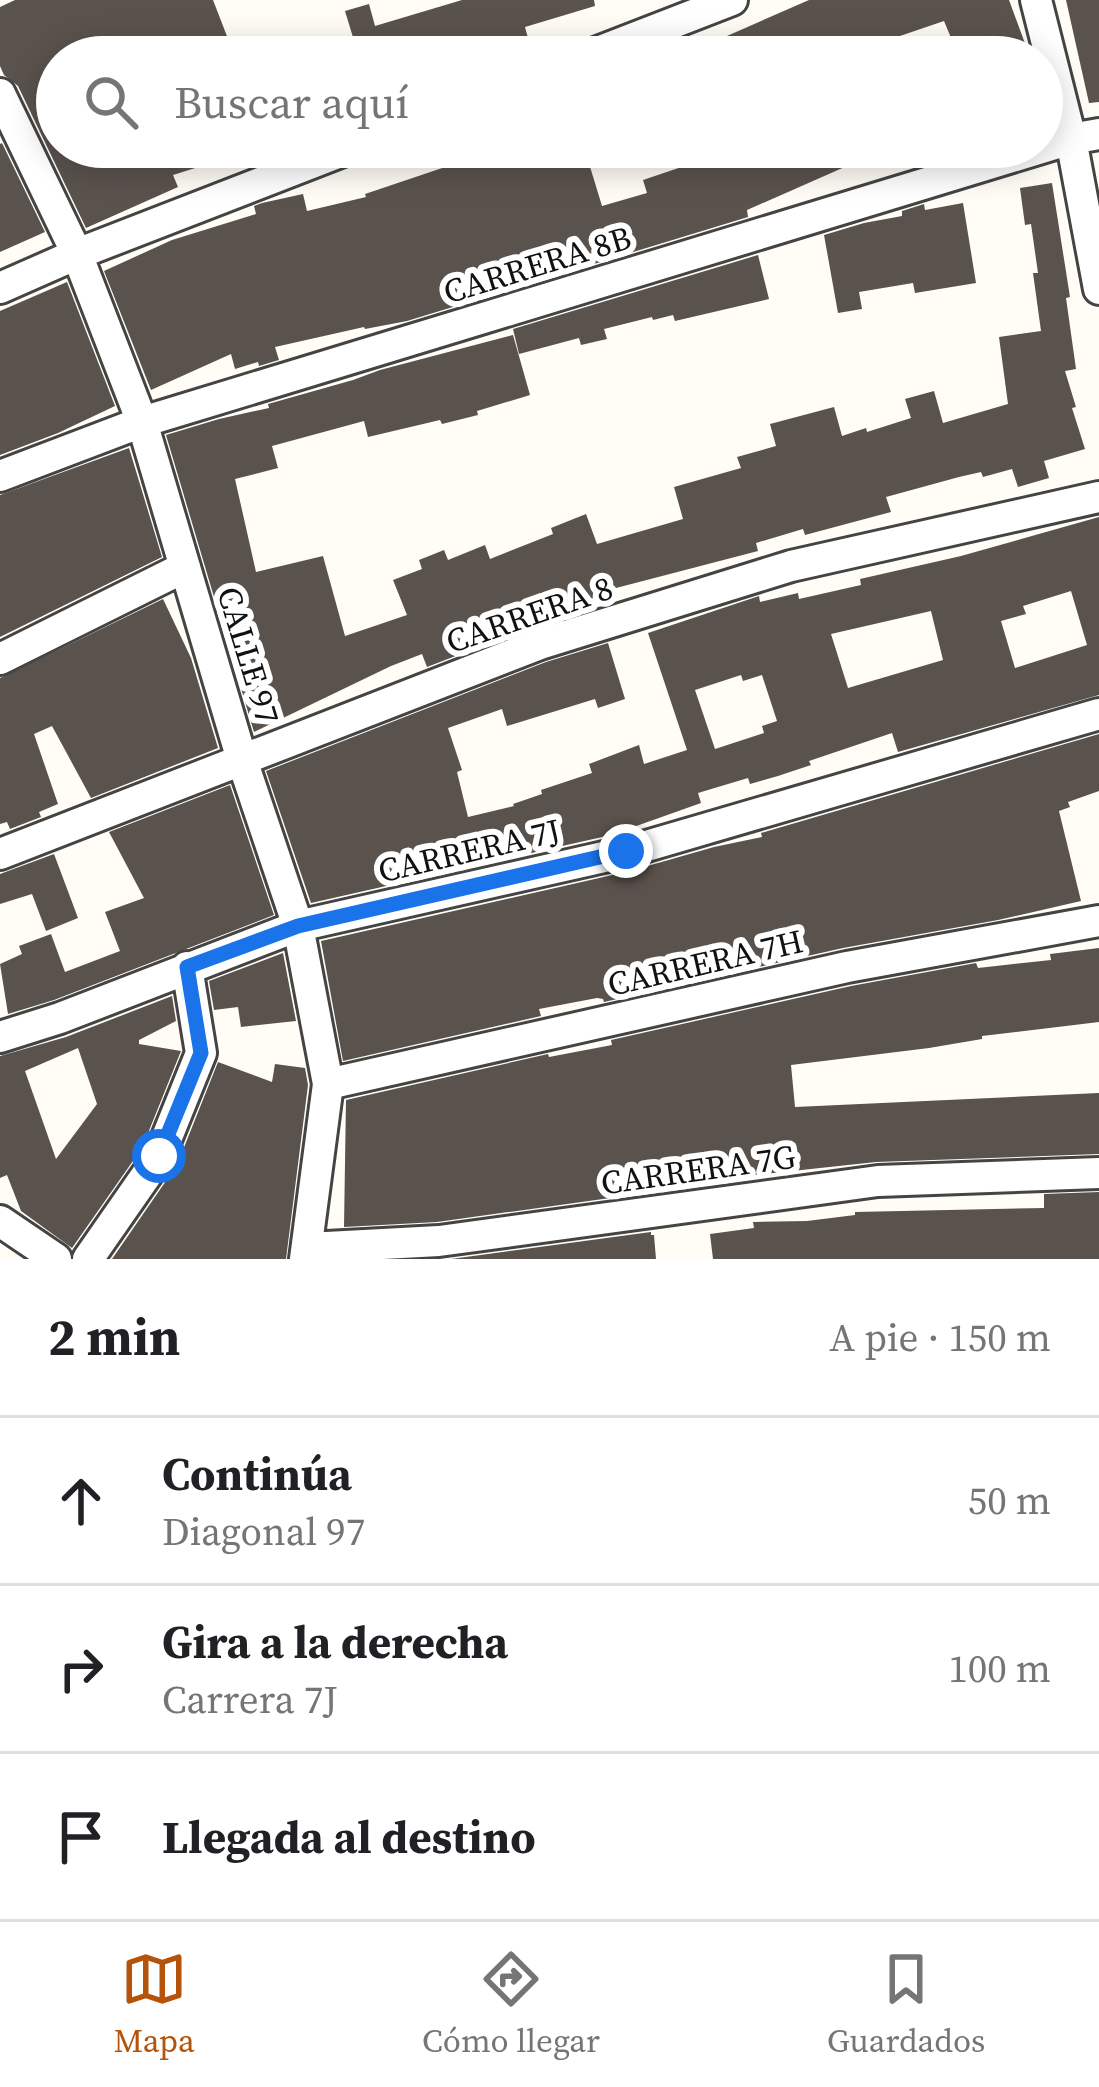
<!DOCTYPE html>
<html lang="es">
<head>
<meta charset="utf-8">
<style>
	body { margin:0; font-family:"Source Serif 4",serif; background:#f2f2f2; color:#202124 }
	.stop { position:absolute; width:36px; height:36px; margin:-27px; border:9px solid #1a73e8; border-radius:50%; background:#fff }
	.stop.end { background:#1a73e8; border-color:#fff; box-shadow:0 3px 12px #0008 }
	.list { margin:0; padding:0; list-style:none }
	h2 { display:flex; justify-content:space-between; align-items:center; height:156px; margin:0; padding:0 48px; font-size:51px }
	h2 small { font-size:39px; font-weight:400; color:#757577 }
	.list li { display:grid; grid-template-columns:78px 1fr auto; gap:36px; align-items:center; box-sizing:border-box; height:168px; padding:0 48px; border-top:3px solid #e0e0e0 }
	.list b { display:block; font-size:45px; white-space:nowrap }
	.list p { margin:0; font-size:39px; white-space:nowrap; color:#757577 }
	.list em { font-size:39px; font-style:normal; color:#757577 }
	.icon { flex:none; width:66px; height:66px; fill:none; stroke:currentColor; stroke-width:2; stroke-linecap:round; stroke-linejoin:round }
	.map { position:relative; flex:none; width:1099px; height:1259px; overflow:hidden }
	.search { position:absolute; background:#fff; box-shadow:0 6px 30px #0003; left:36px; right:36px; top:36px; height:132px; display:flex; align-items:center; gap:30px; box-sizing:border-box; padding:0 42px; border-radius:66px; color:#757577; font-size:45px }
	.sheet { height:660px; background:#fff }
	nav { display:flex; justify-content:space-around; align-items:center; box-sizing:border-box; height:168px; border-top:3px solid #e0e0e0; background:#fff; font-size:33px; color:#757577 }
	nav a { display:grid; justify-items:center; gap:6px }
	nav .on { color:#b45309 }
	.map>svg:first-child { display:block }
	.building { fill:#5a524d; fill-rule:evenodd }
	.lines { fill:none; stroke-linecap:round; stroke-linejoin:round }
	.minor-casing { stroke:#444; stroke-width:36 }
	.minor { stroke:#fff; stroke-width:30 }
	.route { stroke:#1a73e8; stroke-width:15 }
	.labels { text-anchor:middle; stroke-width:12; stroke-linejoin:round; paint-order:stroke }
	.street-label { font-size:33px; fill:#111; stroke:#fff }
</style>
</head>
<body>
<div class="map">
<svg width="1099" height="1259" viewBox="0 0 1099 1259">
	<rect width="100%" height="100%" fill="#fffdf5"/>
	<!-- building -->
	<path class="building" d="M15 0H213L235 57H57V147H245L246 152 173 175 178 187 86 228 18 86 4 75 0 66V7Z
		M462 0H594L595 6 525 27 528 38 500 48 503 57H359L345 11 369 4 375 26Z
		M809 0H1009L1030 57H968L962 42 954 45 944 21 897 37 864 54 862 49 845 57H815L810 46 786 57H679Z
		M1066 0H1099V102L1089 103Z
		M2 143 45 232 0 252V144Z
		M494 147H584L602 206 647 193 643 180 726 152 732 167 781 147H890L747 210 748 217 407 321 365 329 364 327 275 347 279 360 259 366 258 362 235 369 231 354 151 390 104 271 172 240 256 214 254 206 262 203 303 194 307 211 366 197 365 194 466 160 465 158Z
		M1052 183 1070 297 1066 298 1076 369 1065 371 1076 407 1072 408 1085 449 1044 461 1049 478 1018 487 1012 469 983 477 981 472 959 477 886 497 891 512 805 535 803 529 756 543 758 551 593 594 597 606 533 626 427 667 422 654 391 666 254 732 166 435 219 419 269 408 268 404 353 380 380 370 513 335 530 395 477 411 478 415 442 424 440 420 368 437 364 421 272 446 278 468 235 479 256 572 323 556 345 636 407 615 393 580 422 569 419 560 444 550 448 560 485 545 490 559 553 534 551 528 586 514 597 544 683 519 674 487 741 468 737 457 776 446 770 424 834 407 842 436 866 428 867 432 911 418 905 399 934 391 943 423 1008 404 999 337 1041 331 1033 273H1038L1031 224 1025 225 1020 188Z
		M963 203 976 283 915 293 913 283 859 292 862 309 838 313 824 235 864 223 902 216V211L924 204 925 210Z
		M758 255 769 299 675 321 673 315 653 320 652 317 604 329 607 339 581 345 579 338 519 354 513 329Z
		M67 282 115 406 58 433 0 455V311Z
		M129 448 162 557 0 637V495Z
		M1099 517V695L898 752 892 733 809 761 811 765 778 776 750 784 748 778 698 793 701 803 611 835 311 903 266 771 546 662 608 643 625 699 598 708 595 699 507 726 502 709 448 728 462 770 457 772 468 817 514 806 513 804 542 794 541 790 592 773 589 764 639 745 644 764 687 750 648 633 759 596 760 602 798 593 799 599 861 585 860 579 961 556ZM1071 591 1087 645 1015 668 1001 621 1026 614 1023 606ZM931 611 943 660 848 688 831 634ZM741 675 743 681 762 675 777 721 762 726 764 733 715 749 695 690Z
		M163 599 191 658 218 748 91 798 52 726 34 734 58 804 39 812 41 817 10 829 7 822 0 824V678Z
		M1099 734V791L1068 802 1070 807 1059 811 1081 901 998 920 843 948 604 1002 603 999 597 998 539 1009 541 1016 343 1061 321 941 630 871 714 847 762 837 761 833Z
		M230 785 274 915 54 1000 8 1014 0 964 22 954 19 946 51 934 65 972 120 951 105 912 144 898 109 832Z
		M54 854 78 918 46 931 32 894 0 904V874Z
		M1099 948V1022L982 1036V1039L929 1048 791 1065 795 1107 1099 1093V1154L876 1162 718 1179 646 1189V1193L437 1222 344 1227 346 1100 548 1054 549 1057 612 1045 611 1040 851 986 976 963 978 968 1051 960 1050 954Z
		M283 953 296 1021 241 1027 238 1007 214 1010 209 981Z
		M172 996 176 1021 139 1040V1044L181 1051 142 1148 72 1248 21 1211 7 1175 0 1178V1056L66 1037ZM78 1048 97 1104 56 1159 25 1071Z
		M218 1062 272 1082 275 1064 305 1068 308 1085 286 1259H112L177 1165Z
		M1099 1192V1259H713L710 1234 754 1228 753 1222 807 1221 855 1215V1212L1044 1208V1194Z
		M651 1232V1235H654L656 1259H451Z"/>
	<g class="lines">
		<!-- minor casing -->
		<g class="minor-casing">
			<path id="minor" d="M1036 0 1071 139 1099 289
				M585 57 732 0
				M0 94 77 254 142 422 242 760 298 926 328 1084 305 1259
				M0 288 77 254 353 147
				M0 476 142 422 1071 139 1099 134
				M0 659 185 567
				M0 854 540 644 791 566 1099 497
				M0 1037 60 1018 298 926 626 852 1099 714
				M328 1084 847 967 1099 921
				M0 1221 56 1259
				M308 1248 439 1241 878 1181 1099 1173
				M88 1259 159 1157 201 1053 187 967"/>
		</g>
		<!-- minor -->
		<use href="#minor" class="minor"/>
	</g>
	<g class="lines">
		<!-- route -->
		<path class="route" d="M159 1156 201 1053 187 967 298 926 626 851"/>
	</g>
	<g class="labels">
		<!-- street labels -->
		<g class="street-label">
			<text transform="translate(537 264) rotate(-17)" y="12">CARRERA 8B</text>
			<text transform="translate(529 614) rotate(-19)" y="12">CARRERA 8</text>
			<text transform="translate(249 655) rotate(73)" y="12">CALLE 97</text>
			<text transform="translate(469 850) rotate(-13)" y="12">CARRERA 7J</text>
			<text transform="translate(705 962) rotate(-13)" y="12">CARRERA 7H</text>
			<text transform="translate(698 1169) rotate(-8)" y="12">CARRERA 7G</text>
		</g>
	</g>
</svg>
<div class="stop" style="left:159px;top:1156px"></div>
<div class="stop end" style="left:626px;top:851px"></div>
<div class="search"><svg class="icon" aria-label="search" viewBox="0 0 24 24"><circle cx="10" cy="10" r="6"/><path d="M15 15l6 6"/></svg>Buscar aquí</div>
</div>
<section class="sheet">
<h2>2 min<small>A pie · 150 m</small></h2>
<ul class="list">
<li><svg class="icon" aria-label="ahead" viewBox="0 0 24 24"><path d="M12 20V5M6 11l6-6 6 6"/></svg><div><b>Continúa</b><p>Diagonal 97</p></div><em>50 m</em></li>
<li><svg class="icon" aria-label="right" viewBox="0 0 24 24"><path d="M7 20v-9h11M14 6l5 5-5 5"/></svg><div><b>Gira a la derecha</b><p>Carrera 7J</p></div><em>100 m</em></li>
<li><svg class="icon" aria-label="arrive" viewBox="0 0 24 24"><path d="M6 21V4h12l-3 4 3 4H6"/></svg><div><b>Llegada al destino</b></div></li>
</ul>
</section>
<nav>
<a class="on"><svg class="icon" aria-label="map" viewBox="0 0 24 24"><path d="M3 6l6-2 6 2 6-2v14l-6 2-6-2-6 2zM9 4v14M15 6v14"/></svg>Mapa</a>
<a><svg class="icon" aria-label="directions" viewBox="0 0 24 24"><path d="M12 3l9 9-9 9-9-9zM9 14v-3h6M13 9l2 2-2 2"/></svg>Cómo llegar</a>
<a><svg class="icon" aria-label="saved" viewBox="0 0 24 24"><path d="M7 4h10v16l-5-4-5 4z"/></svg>Guardados</a>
</nav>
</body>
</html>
